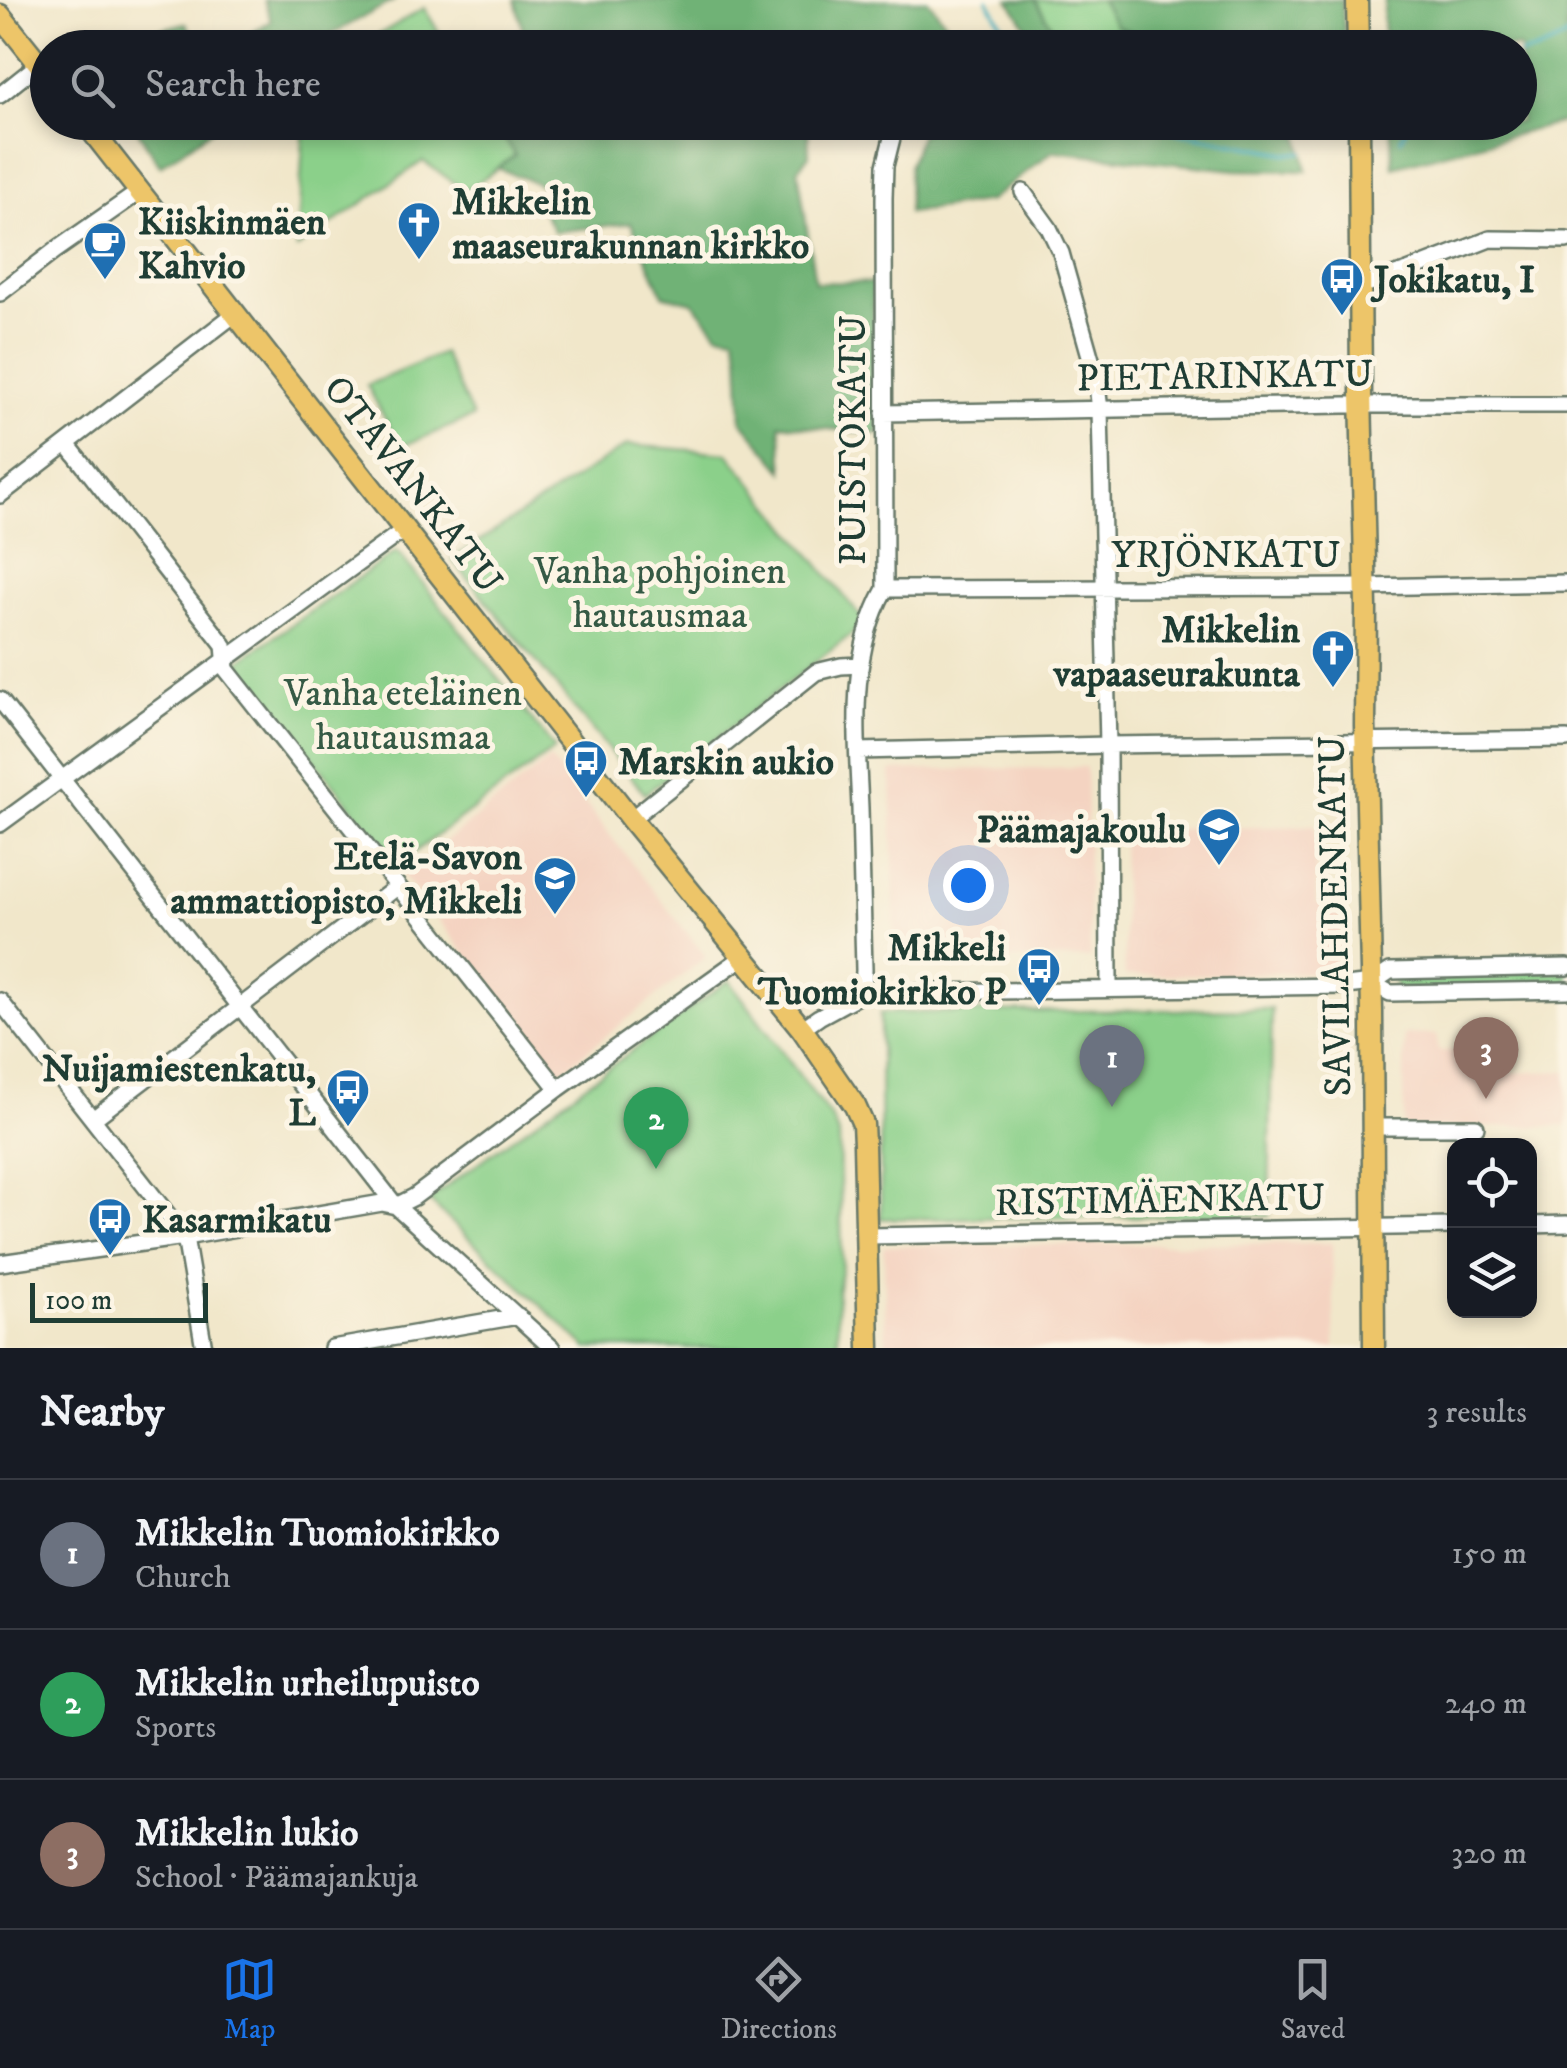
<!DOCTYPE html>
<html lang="en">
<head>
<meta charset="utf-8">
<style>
	body { margin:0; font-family:"IM FELL DW Pica",serif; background:#20242c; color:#f1f3f6 }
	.controls { position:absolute; right:30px; bottom:30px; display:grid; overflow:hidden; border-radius:20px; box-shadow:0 5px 15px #0003 }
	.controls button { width:90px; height:90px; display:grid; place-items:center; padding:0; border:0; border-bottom:2px solid #363941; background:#171b24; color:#f1f3f6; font:50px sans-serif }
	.scale { position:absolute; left:30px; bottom:25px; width:178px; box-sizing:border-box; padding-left:10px; border:5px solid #1f3d34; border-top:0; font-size:28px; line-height:35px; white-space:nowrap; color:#1f3d34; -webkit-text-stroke:8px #fcf5e5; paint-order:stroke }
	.you { position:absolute; left:968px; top:885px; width:35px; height:35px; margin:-25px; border:8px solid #fff; border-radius:50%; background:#1a73e8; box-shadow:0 0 0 15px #1a73e833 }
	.badge { display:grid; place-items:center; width:65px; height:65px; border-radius:50%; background:#1a73e8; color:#fff; font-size:32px; font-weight:700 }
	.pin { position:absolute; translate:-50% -82px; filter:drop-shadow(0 2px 5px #0008) }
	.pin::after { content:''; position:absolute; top:52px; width:35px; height:30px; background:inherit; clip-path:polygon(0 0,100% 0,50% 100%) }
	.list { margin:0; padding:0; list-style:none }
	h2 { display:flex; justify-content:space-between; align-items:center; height:130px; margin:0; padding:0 40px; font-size:42px }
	h2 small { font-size:32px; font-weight:400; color:#9ea1a6 }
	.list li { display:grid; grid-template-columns:65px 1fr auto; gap:30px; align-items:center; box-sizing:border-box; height:150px; padding:0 40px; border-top:2px solid #363941 }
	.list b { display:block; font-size:38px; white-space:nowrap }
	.list p { margin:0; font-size:32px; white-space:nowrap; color:#9ea1a6 }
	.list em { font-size:32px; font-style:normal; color:#9ea1a6 }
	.icon { flex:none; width:55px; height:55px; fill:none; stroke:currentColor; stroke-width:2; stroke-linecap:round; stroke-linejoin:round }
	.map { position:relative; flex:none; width:1567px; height:1348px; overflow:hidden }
	.search { position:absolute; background:#171b24; box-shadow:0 5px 15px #0003; left:30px; right:30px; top:30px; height:110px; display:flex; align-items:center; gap:25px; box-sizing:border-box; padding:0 35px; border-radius:55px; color:#9ea1a6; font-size:38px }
	.sheet { height:580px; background:#171b24 }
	nav { display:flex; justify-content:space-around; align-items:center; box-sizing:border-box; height:140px; border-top:2px solid #363941; background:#171b24; font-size:28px; color:#9ea1a6 }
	nav a { display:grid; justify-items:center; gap:5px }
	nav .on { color:#1a73e8 }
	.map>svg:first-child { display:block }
	.built { fill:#f4d3c1 }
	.green { fill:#8bd08a; stroke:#55865f; stroke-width:2.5 }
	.forest { fill:#70b276; stroke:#487855; stroke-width:2.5 }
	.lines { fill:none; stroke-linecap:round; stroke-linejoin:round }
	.stream { stroke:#40aebc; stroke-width:4 }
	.minor-casing { stroke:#687868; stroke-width:20 }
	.major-casing { stroke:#687868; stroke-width:25 }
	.minor { stroke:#fff; stroke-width:15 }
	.major { stroke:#edc569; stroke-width:20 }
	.labels { text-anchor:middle; stroke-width:10; stroke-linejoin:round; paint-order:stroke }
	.poi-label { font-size:38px; font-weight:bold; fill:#1f3d34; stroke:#fcf5e5; text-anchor:start }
	.street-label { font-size:38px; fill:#1f3d34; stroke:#fcf5e5 }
	.park-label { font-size:38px; fill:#355a45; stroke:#fcf5e5 }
</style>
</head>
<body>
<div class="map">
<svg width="1567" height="1348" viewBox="0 0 1567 1348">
	<rect width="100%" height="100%" fill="#fcf5e5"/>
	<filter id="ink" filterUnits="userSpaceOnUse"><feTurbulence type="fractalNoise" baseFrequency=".01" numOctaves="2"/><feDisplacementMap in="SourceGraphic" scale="20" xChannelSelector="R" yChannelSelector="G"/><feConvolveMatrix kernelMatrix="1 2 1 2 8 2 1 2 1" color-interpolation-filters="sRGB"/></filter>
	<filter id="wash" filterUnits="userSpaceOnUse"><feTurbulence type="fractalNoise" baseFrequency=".0048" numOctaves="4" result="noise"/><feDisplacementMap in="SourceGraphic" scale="40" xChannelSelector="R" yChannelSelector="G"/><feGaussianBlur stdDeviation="2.25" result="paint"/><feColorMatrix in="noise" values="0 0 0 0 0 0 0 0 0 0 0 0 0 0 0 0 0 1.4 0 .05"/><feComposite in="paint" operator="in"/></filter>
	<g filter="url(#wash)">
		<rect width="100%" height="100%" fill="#f1e7ca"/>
		<!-- built -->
		<path class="built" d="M550 759 706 957 559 1073 403 875Z
			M1086 767 1090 958 895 962 891 771Z
			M1315 826 1316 904H1339L1341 972 1125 976 1122 830Z
			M1404 1034 1437 1035 1438 1051 1496 1050 1497 1073 1567 1071V1126L1404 1128Z
			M1332 1243 1335 1348H886L884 1246Z"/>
		<!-- green -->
		<path class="green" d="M1035 0H1101L1116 26 1152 41 1143 47H1065Z
			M424 8 448 47H358Z
			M304 123H495L516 155 466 191 423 161 297 248Z
			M443 353 473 417 400 447 367 385Z
			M627 445 728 453 866 623 645 794 452 559Z
			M397 551 555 749 397 865 238 662Z
			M1567 970V987L1395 990 1394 973Z
			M729 980 832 1119 839 1137 842 1265 837 1292 838 1348H587L428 1200Z
			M1272 1009 1269 1215 881 1219 880 1013Z"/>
		<!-- forest -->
		<path class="forest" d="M264 0H395L317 42 311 47H231L271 21Z
			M515 0H928L965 47H505L526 42Z
			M1009 0H1035L1065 47H1040Z
			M1101 0H1342L1345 47H1143L1151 40 1116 26Z
			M1385 0H1567V121L1393 167 1390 123 1520 122V48L1385 47 1383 21Z
			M186 23 193 35 183 47 99 46 137 42 158 30Z
			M133 123H221L160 166Z
			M495 123H808L809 155 798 169 815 282 872 283 879 434 780 424 784 471 742 421 739 353 735 336 718 333 693 302 663 295 631 223 554 232 541 208 544 186 497 168 515 155Z
			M972 123H1297L1307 171 1235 170 1053 151 989 201 908 213 909 165 924 125 975 126Z"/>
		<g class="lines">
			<!-- stream -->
			<path class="stream" d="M988 0 1016 48
				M1520 55 1540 50 1567 37
				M1127 122 1289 154 1303 152
				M1401 139 1409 122"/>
		</g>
	</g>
	<g filter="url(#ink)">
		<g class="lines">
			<!-- minor casing -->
			<g class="minor-casing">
				<path id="minor" d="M0 95 39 64
					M1023 192 1049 228 1061 253 1096 377 1100 410 1108 745 1109 989
					M1360 286 1405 272 1490 239 1567 240
					M0 293 56 250 139 192
					M884 413 1345 405H1567
					M67 444 224 645 226 669 558 1089
					M0 495 236 313
					M885 589 1366 587 1567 583
					M0 700 396 1206 552 1348
					M858 751 1108 745 1567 739
					M631 819 816 672 841 666 859 665
					M0 824 405 529
					M1372 983 1390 993 1567 990
					M863 993 864 970C863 916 861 862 860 808 857 736 848 655 885 589L884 198 885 166 896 122
					M0 1001 185 1237 204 1348
					M802 1029 819 1017 863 993 1346 986 1372 983 1390 971 1567 967
					M93 1119 397 887
					M1372 1127H1476
					M396 1206 414 1197 558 1089 743 957
					M1530 1225 1567 1224
					M867 1236 1454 1226
					M0 1263 185 1237 382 1203 396 1206
					M332 1348 518 1316"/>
			</g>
			<!-- major casing -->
			<g class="major-casing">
				<path id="major" d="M1357 0 1358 48
					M0 15 48 75
					M85 122 631 819 802 1029 855 1106 863 1124 864 1144 869 1348
					M1359 122 1361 393 1366 607 1365 725 1372 1011 1374 1348"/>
			</g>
			<!-- minor -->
			<use href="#minor" class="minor"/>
			<!-- major -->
			<use href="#major" class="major"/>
		</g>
	</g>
	<!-- icons -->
	<defs>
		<g id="church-pin" transform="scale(2.25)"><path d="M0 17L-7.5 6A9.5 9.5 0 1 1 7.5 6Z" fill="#1f6fb2" stroke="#fcf5e5"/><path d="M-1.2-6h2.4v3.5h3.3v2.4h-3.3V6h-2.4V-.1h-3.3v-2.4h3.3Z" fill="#fff"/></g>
		<g id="cafe-pin" transform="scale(2.25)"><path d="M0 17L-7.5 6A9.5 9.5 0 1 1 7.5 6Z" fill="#1f6fb2" stroke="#fcf5e5"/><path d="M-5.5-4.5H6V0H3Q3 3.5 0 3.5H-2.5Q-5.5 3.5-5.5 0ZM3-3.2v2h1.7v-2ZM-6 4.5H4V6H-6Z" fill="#fff"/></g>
		<g id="bus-pin" transform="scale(2.25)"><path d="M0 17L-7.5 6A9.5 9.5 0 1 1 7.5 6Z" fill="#1f6fb2" stroke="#fcf5e5"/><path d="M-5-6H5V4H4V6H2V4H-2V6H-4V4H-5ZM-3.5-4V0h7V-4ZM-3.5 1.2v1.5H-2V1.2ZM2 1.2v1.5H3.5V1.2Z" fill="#fff"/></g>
		<g id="school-pin" transform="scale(2.25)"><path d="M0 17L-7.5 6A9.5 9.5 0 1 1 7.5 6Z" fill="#1f6fb2" stroke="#fcf5e5"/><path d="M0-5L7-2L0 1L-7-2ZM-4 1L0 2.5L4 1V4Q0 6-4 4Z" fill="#fff"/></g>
	</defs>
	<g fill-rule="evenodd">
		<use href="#church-pin" x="419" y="223"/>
		<use href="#cafe-pin" x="105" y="243"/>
		<use href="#bus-pin" x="1342" y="279"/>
		<use href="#church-pin" x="1333" y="651"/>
		<use href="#bus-pin" x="586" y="761"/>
		<use href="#school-pin" x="1219" y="829"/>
		<use href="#school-pin" x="555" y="878"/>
		<use href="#bus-pin" x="1039" y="969"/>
		<use href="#bus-pin" x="348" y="1090"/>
		<use href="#bus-pin" x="110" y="1219"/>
	</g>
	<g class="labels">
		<!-- poi labels -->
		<g class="poi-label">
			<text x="452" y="214">Mikkelin<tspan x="452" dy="44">maaseurakunnan kirkko</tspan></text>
			<text x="138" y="234">Kiiskinmäen<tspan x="138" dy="44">Kahvio</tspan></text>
			<text x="1374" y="292">Jokikatu, I</text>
			<text x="1300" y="642" text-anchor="end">Mikkelin<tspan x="1300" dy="44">vapaaseurakunta</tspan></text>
			<text x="618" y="774">Marskin aukio</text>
			<text x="1186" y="842" text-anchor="end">Päämajakoulu</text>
			<text x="522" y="869" text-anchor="end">Etelä-Savon<tspan x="522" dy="44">ammattiopisto, Mikkeli</tspan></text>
			<text x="1006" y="960" text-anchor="end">Mikkeli<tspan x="1006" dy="44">Tuomiokirkko P</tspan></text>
			<text x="316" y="1081" text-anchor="end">Nuijamiestenkatu,<tspan x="316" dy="44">L</tspan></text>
			<text x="142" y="1232">Kasarmikatu</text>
		</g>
		<!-- street labels -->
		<g class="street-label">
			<text transform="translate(1225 375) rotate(-1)" y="13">PIETARINKATU</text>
			<text transform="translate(852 440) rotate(-90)" y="13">PUISTOKATU</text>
			<text transform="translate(414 484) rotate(52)" y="13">OTAVANKATU</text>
			<text x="1226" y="567">YRJÖNKATU</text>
			<text transform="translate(1334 916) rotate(-91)" y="13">SAVILAHDENKATU</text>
			<text transform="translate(1160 1199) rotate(-1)" y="13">RISTIMÄENKATU</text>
		</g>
		<!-- park labels -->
		<g class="park-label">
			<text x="660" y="583">Vanha pohjoinen<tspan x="660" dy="44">hautausmaa</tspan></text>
			<text x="403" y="705">Vanha eteläinen<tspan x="403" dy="44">hautausmaa</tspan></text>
		</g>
	</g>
</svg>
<div class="controls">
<button><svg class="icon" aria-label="locate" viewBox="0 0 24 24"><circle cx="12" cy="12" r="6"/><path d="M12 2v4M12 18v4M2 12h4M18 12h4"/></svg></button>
<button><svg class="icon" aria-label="layers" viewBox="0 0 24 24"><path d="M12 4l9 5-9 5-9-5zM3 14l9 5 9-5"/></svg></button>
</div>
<div class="scale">100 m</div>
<div class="you"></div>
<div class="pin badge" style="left:1112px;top:1107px;background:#6b7280">1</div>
<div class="pin badge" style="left:656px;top:1169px;background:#2e9e5b">2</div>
<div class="pin badge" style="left:1486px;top:1099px;background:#8d6e63">3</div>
<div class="search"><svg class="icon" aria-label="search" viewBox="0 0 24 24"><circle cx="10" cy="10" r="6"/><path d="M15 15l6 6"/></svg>Search here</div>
</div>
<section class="sheet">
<h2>Nearby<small>3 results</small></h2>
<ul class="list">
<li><span class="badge" style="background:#6b7280">1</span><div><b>Mikkelin Tuomiokirkko</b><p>Church</p></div><em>150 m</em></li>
<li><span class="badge" style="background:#2e9e5b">2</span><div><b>Mikkelin urheilupuisto</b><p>Sports</p></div><em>240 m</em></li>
<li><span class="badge" style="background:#8d6e63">3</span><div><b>Mikkelin lukio</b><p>School · Päämajankuja</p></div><em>320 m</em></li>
</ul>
</section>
<nav>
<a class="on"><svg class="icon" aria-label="map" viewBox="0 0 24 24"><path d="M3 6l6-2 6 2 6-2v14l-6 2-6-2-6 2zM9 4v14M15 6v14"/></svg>Map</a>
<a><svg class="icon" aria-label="directions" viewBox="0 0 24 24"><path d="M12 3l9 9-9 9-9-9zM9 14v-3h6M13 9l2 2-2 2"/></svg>Directions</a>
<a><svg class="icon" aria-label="saved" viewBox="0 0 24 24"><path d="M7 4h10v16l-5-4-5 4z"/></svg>Saved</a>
</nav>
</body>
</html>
